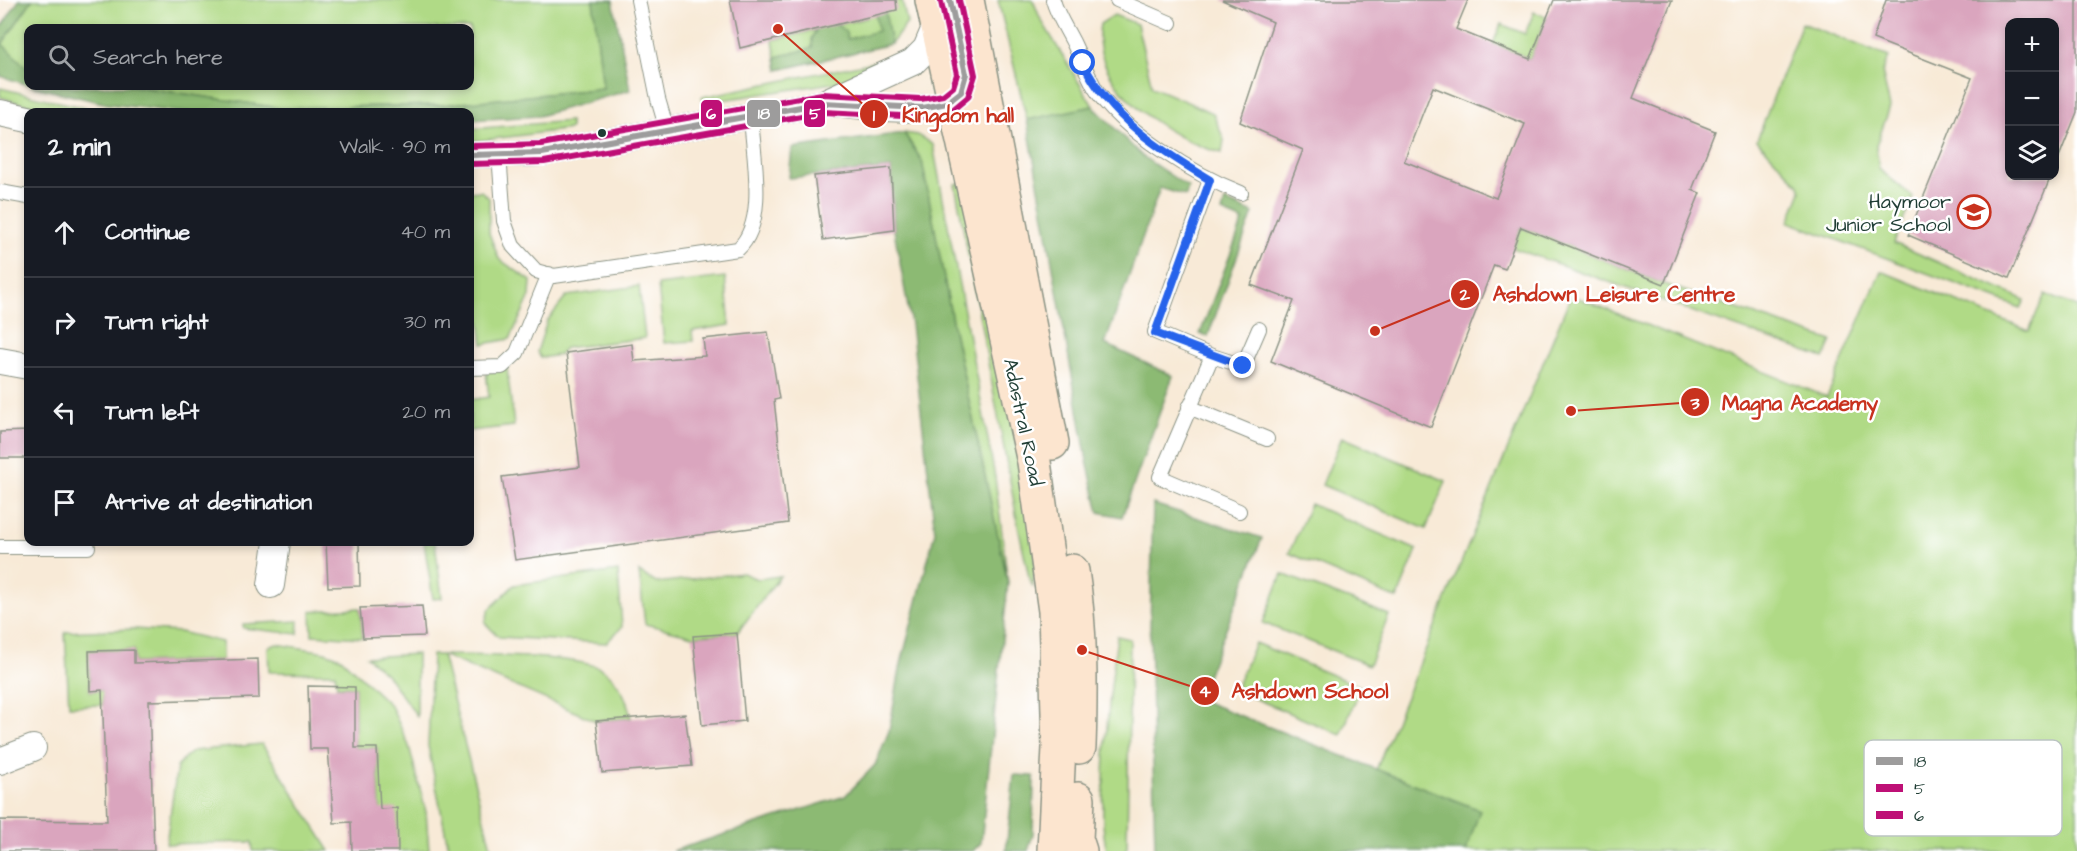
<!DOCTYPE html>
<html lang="en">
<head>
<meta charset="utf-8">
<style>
	body { margin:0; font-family:"Architects Daughter",sans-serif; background:#242831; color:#f1f3f6 }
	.controls { position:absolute; right:18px; top:18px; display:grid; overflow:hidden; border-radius:12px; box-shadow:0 3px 9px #0003 }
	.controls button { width:54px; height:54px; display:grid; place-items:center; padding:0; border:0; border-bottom:2px solid #363941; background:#171b24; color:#f1f3f6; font:30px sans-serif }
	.stop { position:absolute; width:18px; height:18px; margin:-14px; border:4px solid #2563eb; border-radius:50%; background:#fff }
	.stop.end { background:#2563eb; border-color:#fff; box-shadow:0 2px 6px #0008 }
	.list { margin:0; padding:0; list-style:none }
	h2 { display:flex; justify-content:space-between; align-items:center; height:78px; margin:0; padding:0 24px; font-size:26px }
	h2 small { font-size:20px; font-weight:400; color:#9ea1a6 }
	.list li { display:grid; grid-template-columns:39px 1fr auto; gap:18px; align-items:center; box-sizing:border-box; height:90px; padding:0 24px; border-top:2px solid #363941 }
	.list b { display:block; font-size:22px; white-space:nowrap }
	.list em { font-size:20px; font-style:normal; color:#9ea1a6 }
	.icon { flex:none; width:33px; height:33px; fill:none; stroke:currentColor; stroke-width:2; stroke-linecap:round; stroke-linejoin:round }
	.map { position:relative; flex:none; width:2077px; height:851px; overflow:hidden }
	.search { position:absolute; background:#171b24; box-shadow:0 3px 9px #0003; left:24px; top:24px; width:450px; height:66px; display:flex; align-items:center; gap:15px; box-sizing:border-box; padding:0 21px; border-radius:12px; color:#9ea1a6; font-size:22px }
	.panel { position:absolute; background:#171b24; box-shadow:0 3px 9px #0003; left:24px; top:108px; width:450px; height:438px; border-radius:12px }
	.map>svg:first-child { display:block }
	.green { fill:#b0da86; stroke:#688c5d; stroke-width:1.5 }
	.forest { fill:#8cba73; stroke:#567c54; stroke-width:1.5 }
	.building { fill:#daa5be; fill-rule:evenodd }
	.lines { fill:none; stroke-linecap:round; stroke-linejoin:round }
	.lane-casing { stroke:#8c9486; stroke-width:16 }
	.street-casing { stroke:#8c9486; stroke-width:28 }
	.secondary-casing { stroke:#8c9486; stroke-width:36 }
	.lane { stroke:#fff; stroke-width:14 }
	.street { stroke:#fff; stroke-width:26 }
	.secondary { stroke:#fce5cf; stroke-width:33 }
	.bus-1-casing { stroke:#fff; stroke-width:10 }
	.bus-2-casing { stroke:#fff; stroke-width:10 }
	.bus-3-casing { stroke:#fff; stroke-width:10 }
	.bus-1 { stroke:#9d9c9c; stroke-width:6 }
	.bus-2 { stroke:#be1076; stroke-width:6 }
	.bus-3 { stroke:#be1076; stroke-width:6 }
	.route { stroke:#2563eb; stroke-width:8 }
	.bus-dot { fill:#1f3d34; stroke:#fff; stroke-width:2 }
	.labels { text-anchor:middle; stroke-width:5; stroke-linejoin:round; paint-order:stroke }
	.poi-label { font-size:20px; fill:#1f3d34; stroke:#fff; text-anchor:end }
	.street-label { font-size:20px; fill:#1f3d34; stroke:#fff }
	.key { fill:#fff; stroke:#bcc5c2; stroke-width:1.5 }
	.key-label { font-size:16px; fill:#1f3d34 }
	.leader { fill:none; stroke:#c8321e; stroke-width:2 }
	.callout-dot { fill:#c8321e; stroke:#fff; stroke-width:2 }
	.mark-label { font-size:18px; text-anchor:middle; font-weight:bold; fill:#fff }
	.callout-label { font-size:21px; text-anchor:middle; font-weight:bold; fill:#c8321e; stroke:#fff; stroke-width:5; stroke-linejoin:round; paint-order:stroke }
	.line-badge { stroke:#fff; stroke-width:2 }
	.badge-label { font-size:16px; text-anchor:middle; font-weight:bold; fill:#fff }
</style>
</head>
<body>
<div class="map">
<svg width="2077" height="851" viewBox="0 0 2077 851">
	<rect width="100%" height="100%" fill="#fff"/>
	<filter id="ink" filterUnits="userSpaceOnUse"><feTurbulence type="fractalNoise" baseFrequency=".0167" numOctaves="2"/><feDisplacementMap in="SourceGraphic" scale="12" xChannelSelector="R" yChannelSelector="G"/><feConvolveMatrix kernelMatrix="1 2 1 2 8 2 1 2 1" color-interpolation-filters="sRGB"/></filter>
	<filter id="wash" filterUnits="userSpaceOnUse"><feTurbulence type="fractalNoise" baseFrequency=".008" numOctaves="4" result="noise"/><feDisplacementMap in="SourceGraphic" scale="24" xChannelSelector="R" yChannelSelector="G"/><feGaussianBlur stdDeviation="1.35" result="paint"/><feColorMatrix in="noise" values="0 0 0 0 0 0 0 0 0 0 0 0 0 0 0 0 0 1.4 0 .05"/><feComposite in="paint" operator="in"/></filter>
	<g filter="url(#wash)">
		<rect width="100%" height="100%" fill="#f8ead7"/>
		<!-- green -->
		<path class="green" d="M32 0H593L603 88 443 105 279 108 133 86H470V28H28V69L2 44Z
			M864 0H902L907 23 891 44 778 70 773 40 867 18Z
			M998 0H1033L1040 18 1093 106 1027 120Z
			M1534 12 1547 17 1530 59 1493 44 1501 24 1525 34Z
			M1114 15 1137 24 1152 87 1213 113 1224 140 1222 153C1169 140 1089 87 1100 24Z
			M1802 23 1889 57 1882 72 1890 107 1876 146 1879 169 1913 197 1894 243 2025 300 2021 308 1789 222 1801 191 1799 185 1757 140Z
			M883 60 886 66 846 81 703 103 702 97Z
			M0 88 102 112C63 113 37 109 0 97Z
			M570 121V129L470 142V129Z
			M904 133 918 135 933 145 995 477 1008 583 953 326 922 161Z
			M962 183 1037 539 1033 586 1030 582 1019 530 955 184Z
			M481 191 489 198V233L499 259 531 281 530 296 510 339 483 344 479 315 470 316V192Z
			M1521 227 1664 284 1832 341 1824 358 1513 248Z
			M1881 271 2029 331 2045 294 2077 307V851H1466L1479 810 1376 770 1571 295 1827 397Z
			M725 277 730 325 692 331 693 341 664 343 658 285Z
			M639 286 645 338 565 348 559 355 541 358 537 352 547 321 567 296Z
			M507 368 514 426 470 431V400L489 397 486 372Z
			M1342 437 1446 481 1426 529 1322 485Z
			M1310 504 1417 550 1397 599 1289 553Z
			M424 542H435L442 598 433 599Z
			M618 571 622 627 606 643 499 637 485 623 489 610 514 585Z
			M639 572 656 583 743 573 757 579 780 576 737 633 693 636 645 624Z
			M1282 574 1389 615 1369 665 1263 623Z
			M360 608 363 638 312 635 311 611Z
			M299 621 298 634 243 628V624Z
			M134 629 180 632 222 642V660L134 663V650L89 651 90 691 103 690V705L69 706 65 632Z
			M1117 636 1130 639 1127 848 1123 851H1107C1101 828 1103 804 1104 781 1105 732 1111 685 1117 636Z
			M1255 643 1361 687 1341 735 1235 690Z
			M277 644 325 652 341 658 391 706 409 746 426 812 429 851H398L380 809 377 748H355V687L337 686 335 673 269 672 268 647Z
			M417 654V716L386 674 367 657Z
			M432 655H441C474 656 583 654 605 671 621 684 627 699 631 718L596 721 442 655 492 851H449L428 746Z
			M262 744 330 851H253L252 842 166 844 177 767 185 757 193 751Z"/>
		<!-- forest -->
		<path class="forest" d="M19 0H32L2 44 28 69V85L0 76V29Z
			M593 0H613L630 90 539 116 470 120V112H178L108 104 30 86H133L279 108 443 105 603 88Z
			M873 0H883L891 44 778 70 776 57 812 48V37L818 27 835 24 845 31 848 39 878 31Z
			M1093 106 1142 156 1188 187 1186 196 1160 188 1105 344 1173 376 1122 517 1099 512 1087 461 1027 120Z
			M904 133 922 161 953 326 1008 583 981 843 973 851H672L845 796 875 765 889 731 901 664 935 532 911 324 894 230 891 168 789 178 792 148Z
			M1225 201 1253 213 1208 336 1200 334 1243 221 1222 212Z
			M1153 504 1262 538 1198 699 1480 810 1466 851H1155L1150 630Z
			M1014 775 1034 776 1033 834 1028 851H1006Z"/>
		<g id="blocks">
			<!-- building -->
			<path class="building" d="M730 0H896L897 10 740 48Z
				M1222 0H1468L1456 29 1530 59 1554 0H1672L1633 98 1715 131 1692 190 1700 193 1664 284 1521 227 1505 269 1494 265 1431 427 1271 361 1294 301 1251 285 1303 150 1240 122 1273 22ZM1433 87 1525 124 1496 198 1404 161Z
				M1886 0H2077V112L2055 167V22H2010V176H2051L2009 278 1908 235 1972 78 1873 39Z
				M891 168 894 230 823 240 814 176Z
				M768 332 779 399 774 400 788 523 515 560 502 477 580 467 566 353 632 344 634 361 705 356 703 339Z
				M28 431V458H0V432Z
				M326 542H359L360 586 328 587Z
				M422 606 425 636 363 638 360 608Z
				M737 633 745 721 702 725 693 636Z
				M134 650V663L258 659 259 698 149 701 154 851H0V820L107 821 102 690 90 691 89 651Z
				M308 686 355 687V748H377L380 809 397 808 398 851H352L351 822 334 823 328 749H310Z
				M685 714 692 766 602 773 596 721Z"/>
		</g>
	</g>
	<g filter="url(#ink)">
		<use href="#blocks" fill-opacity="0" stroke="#8c9486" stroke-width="1.5"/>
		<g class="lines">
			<!-- lane casing -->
			<g class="lane-casing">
				<path id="lane" d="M638 0 658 99 667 130
					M1053 0C1057 15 1066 28 1073 42 1080 57 1087 73 1095 88 1121 130 1195 175 1241 193
					M1117 0 1170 23
					M499 154 504 221 513 246 536 271 554 276 738 249C768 222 753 155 751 117
					M1210 180 1155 332 1212 356 1160 477 1239 511
					M0 192 28 197
					M1212 356 1243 366 1259 329
					M470 368 502 367 517 353 549 274
					M1189 407 1267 439
					M0 547H88"/>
			</g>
			<!-- street casing -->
			<g class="street-casing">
				<path id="street" d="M829 103C862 105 926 117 953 99
					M0 113 28 119
					M470 155 542 153 823 103 913 62 926 49 937 23
					M0 361 28 366
					M271 585 277 542
					M0 761 33 748"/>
			</g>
			<!-- secondary casing -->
			<g class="secondary-casing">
				<path id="secondary" d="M932 0 1034 462 1055 611 1059 747 1054 851
					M967 0 1052 443
					M1072 571C1081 630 1081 687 1079 747
					M1078 799 1076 839 1080 851"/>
			</g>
			<!-- lane -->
			<use href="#lane" class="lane"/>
			<!-- street -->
			<use href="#street" class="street"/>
			<!-- secondary -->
			<use href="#secondary" class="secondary"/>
			<!-- bus-1 casing -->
			<g class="bus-1-casing">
				<path id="bus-1" d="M470 155 542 153 823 103 922 108 947 103 961 92 966 74 950 0"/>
			</g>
			<!-- bus-2 casing -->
			<g class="bus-2-casing">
				<path id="bus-2" d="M470 164 544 162 824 112 922 117 950 112 968 97 975 75 959 0"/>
			</g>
			<!-- bus-3 casing -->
			<g class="bus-3-casing">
				<path id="bus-3" d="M470 146 541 144 822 94 921 99 943 95 953 87 957 74 941 2"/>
			</g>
			<!-- bus-1 -->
			<use href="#bus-1" class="bus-1"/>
			<!-- bus-2 -->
			<use href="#bus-2" class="bus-2"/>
			<!-- bus-3 -->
			<use href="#bus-3" class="bus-3"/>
		</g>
	</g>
	<g class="lines" filter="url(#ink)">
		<!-- route -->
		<path class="route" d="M1083 63C1111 119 1158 148 1210 180L1155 333 1243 366"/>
	</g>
	<!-- icons -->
	<defs>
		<g id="school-ring" transform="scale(1.725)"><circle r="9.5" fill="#fff" stroke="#c8321e" stroke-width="1.5"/><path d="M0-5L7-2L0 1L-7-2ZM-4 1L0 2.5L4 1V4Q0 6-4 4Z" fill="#c8321e"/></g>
	</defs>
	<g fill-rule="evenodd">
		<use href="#school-ring" x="1974" y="212"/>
	</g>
	<!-- markers -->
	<circle class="bus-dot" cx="602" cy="133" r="5"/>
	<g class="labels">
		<!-- poi labels -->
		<g class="poi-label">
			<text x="1951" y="208">Haymoor<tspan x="1951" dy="23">Junior School</tspan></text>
		</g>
		<!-- street labels -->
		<g class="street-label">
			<text transform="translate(1024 422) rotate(78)" y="7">Adastral Road</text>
		</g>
	</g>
	<!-- legend -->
	<rect x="1864" y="740" width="198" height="96" rx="9" class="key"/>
	<rect x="1876" y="757" width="27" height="8" fill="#9d9c9c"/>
	<rect x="1876" y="784" width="27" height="8" fill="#be1076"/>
	<rect x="1876" y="811" width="27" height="8" fill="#be1076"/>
	<g class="key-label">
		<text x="1914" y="767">18</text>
		<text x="1914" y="794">5</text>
		<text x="1914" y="821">6</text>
	</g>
	<!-- callouts -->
	<path class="leader" d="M778 29L874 114M1375 331L1465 294M1571 411L1695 402M1082 650L1205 691"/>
	<g class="callout-dot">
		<circle cx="778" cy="29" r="6"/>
		<circle cx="1375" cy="331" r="6"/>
		<circle cx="1571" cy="411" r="6"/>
		<circle cx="1082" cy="650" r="6"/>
		<circle cx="874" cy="114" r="15"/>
		<circle cx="1465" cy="294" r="15"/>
		<circle cx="1695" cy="402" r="15"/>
		<circle cx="1205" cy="691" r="15"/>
	</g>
	<g class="mark-label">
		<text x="874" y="121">1</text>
		<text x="1465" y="300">2</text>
		<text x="1695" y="409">3</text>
		<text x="1205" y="697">4</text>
	</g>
	<g class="callout-label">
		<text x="958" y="122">Kingdom hall</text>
		<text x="1614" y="301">Ashdown Leisure Centre</text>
		<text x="1800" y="410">Magna Academy</text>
		<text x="1310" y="698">Ashdown School</text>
	</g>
	<g class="line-badge">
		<rect x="746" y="99" width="35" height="29" rx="6" fill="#9d9c9c"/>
		<rect x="803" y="99" width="23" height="29" rx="6" fill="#be1076"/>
		<rect x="700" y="99" width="23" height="29" rx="6" fill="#be1076"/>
	</g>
	<g class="badge-label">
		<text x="764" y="119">18</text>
		<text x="815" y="119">5</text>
		<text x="711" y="119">6</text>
	</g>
</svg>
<div class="controls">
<button>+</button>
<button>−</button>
<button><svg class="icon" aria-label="layers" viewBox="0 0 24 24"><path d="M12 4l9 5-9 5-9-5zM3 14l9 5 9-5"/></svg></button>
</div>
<div class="stop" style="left:1083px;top:63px"></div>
<div class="stop end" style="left:1243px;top:366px"></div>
<div class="search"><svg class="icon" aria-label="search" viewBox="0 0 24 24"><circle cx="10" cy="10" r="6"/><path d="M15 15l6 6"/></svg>Search here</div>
<section class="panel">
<h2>2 min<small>Walk · 90 m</small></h2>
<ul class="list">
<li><svg class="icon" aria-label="ahead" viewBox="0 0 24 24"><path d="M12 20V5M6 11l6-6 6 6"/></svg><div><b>Continue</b></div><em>40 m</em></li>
<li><svg class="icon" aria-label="right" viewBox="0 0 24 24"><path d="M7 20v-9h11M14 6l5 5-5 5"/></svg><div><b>Turn right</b></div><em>30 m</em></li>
<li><svg class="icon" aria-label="left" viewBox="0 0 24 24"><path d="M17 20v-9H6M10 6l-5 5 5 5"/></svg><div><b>Turn left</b></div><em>20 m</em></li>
<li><svg class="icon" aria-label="arrive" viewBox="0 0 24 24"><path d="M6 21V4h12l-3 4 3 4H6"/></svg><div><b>Arrive at destination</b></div></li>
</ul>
</section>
</div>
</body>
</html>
